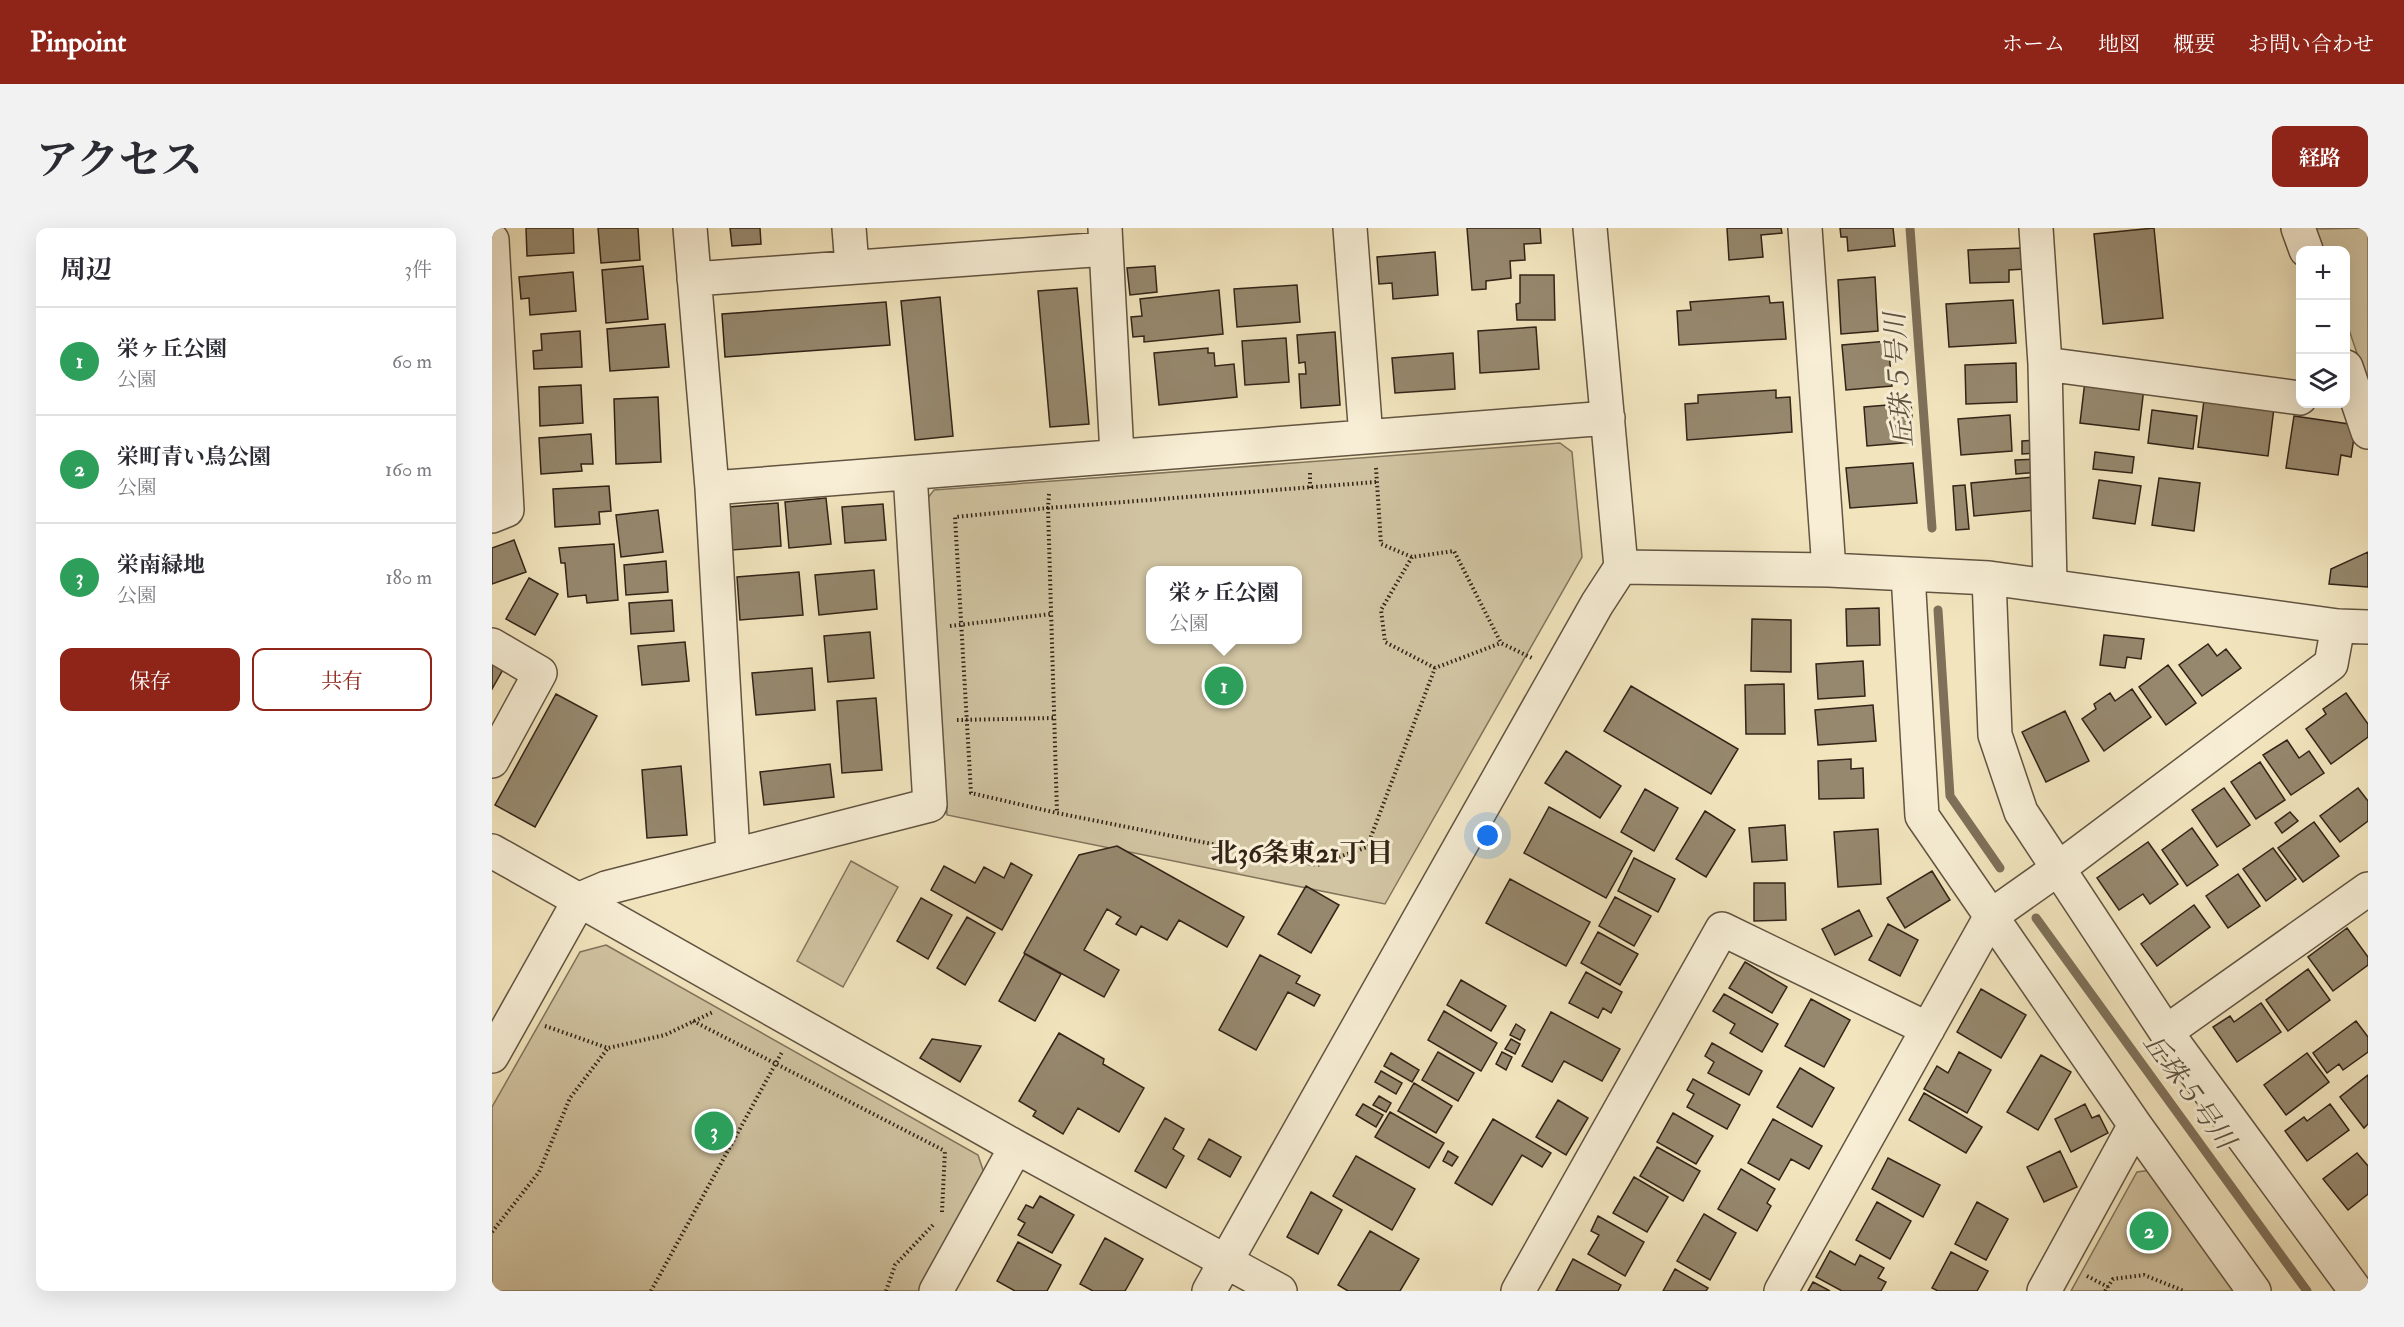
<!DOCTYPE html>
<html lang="ja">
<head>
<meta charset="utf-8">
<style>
	body { margin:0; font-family:"IM FELL Double Pica","Noto Serif JP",serif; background:#f2f2f3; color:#2b2b33 }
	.controls { position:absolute; right:18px; top:18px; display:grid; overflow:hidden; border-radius:12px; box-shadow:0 6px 24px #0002 }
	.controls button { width:54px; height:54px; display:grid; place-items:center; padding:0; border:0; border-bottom:2px solid #e1e1e2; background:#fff; color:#2b2b33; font:30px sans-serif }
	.you { position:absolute; left:996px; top:608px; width:21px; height:21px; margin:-15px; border:4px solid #fff; border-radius:50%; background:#1a73e8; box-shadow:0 0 0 9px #1a73e833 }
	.badge { display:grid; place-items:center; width:39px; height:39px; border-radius:50%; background:#8f2418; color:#fff; font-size:20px; font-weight:700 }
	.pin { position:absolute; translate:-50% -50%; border:3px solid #fff; box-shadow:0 2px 6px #0006 }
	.popup { position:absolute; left:654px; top:338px; width:156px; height:78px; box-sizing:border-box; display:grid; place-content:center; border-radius:12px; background:#fff; filter:drop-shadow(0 2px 4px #0005); font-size:20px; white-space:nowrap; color:#7c7c81 }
	.popup b { font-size:22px; color:#2b2b33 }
	.popup::after { content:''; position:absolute; left:50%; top:100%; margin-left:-12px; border:12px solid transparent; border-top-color:#fff }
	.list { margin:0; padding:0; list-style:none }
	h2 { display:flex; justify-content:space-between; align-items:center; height:78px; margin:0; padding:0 24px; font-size:26px }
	h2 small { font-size:20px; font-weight:400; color:#7c7c81 }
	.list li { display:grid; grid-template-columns:39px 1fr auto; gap:18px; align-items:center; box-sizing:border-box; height:108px; padding:0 24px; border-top:2px solid #e1e1e2 }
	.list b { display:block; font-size:22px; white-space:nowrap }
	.list p { margin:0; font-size:20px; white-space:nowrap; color:#7c7c81 }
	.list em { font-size:20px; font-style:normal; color:#7c7c81 }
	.actions { display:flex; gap:12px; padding:18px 24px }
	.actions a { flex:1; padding:14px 0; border:2px solid #8f2418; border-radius:12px; text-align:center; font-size:21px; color:#8f2418 }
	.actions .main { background:#8f2418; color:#fff }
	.icon { flex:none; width:33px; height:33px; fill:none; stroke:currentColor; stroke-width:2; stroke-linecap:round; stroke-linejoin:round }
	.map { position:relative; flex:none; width:1876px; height:1063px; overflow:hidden; border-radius:12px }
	header { display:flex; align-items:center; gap:36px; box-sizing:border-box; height:84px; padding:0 30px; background:#8f2418; color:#fff }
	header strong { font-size:28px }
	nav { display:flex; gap:33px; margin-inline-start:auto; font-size:21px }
	.intro { display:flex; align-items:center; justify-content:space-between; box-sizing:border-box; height:144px; padding:0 36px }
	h1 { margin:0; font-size:42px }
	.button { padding:15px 27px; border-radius:12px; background:#8f2418; color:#fff; font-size:21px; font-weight:700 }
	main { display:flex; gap:36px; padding:0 36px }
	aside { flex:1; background:#fff; border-radius:12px; box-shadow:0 6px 24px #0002 }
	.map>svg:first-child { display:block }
	.green { fill:#d1c4a2; stroke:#82745c; stroke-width:1.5; fill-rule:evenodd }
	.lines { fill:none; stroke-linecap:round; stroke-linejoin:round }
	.stream { stroke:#7e7059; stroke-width:9 }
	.building { fill:#96886e; stroke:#322417; stroke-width:1.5 }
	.minor-casing { stroke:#625441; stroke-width:36 }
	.path { stroke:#322417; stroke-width:4; stroke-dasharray:1.5 3; stroke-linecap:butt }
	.minor { stroke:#f7eed5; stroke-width:33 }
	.labels { text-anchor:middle; stroke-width:6; stroke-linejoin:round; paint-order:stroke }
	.water-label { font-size:27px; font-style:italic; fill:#5e503e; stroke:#f7eed5 }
	.neighbourhood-label { font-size:27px; font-weight:bold; fill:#322417; stroke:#f7eed5 }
</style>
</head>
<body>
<header>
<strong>Pinpoint</strong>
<nav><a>ホーム</a><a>地図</a><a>概要</a><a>お問い合わせ</a></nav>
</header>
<div class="intro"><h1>アクセス</h1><a class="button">経路</a></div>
<main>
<aside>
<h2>周辺<small>3件</small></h2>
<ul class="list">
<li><span class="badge" style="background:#2e9e5b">1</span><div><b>栄ヶ丘公園</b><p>公園</p></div><em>60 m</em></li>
<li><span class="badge" style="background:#2e9e5b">2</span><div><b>栄町青い鳥公園</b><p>公園</p></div><em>160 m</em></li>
<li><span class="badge" style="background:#2e9e5b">3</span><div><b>栄南緑地</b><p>公園</p></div><em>180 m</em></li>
</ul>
<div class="actions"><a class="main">保存</a><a>共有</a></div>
</aside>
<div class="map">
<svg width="1876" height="1063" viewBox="0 0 1876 1063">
	<rect width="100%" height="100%" fill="#f2e5be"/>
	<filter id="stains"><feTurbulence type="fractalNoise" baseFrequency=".00333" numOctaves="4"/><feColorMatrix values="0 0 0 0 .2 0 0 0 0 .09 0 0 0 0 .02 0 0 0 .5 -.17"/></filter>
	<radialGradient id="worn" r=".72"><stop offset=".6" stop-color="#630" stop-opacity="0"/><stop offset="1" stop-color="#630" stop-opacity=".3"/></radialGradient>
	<!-- green -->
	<path class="green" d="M1876 0V158L1854 93V22H1829L1822 1Z
		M1068 215 1080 224 1090 329 893 676 455 587 435 271 442 262ZM658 342H806V412H658Z
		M359 633 406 659 351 759 305 733Z
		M114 717 486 927 493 948 427 1063H0V879L88 724Z
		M1659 942 1746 1063H1579L1645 944Z"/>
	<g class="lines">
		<!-- stream -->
		<path class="stream" d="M1418 0 1440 300
			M1446 382 1458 568 1508 640
			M1544 690 1815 1063"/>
	</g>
	<!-- building -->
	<path class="building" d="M34 0H81L82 25 35 28Z
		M106 0H146L148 32 109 35Z
		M238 0H268L269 16 240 18Z
		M975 0H1048L1049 15 1032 16 1033 32 1018 33 1019 50 994 53V61L980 62Z
		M1235 0H1289L1290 5 1269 7 1271 29 1237 32Z
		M1348 0H1401L1403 18 1356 23 1355 9H1349Z
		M1662 0 1671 90 1611 96 1602 6Z
		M1532 20 1533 41 1517 42V54L1478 55 1476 22Z
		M943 24 946 67 901 71 900 55 887 56 885 29Z
		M151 38 156 91 114 95 110 42Z
		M663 38 665 64 638 67 635 40Z
		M81 44 84 83 38 87 37 70 29 71 27 49Z
		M1028 47H1062L1063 92H1025L1024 76 1028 75Z
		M1383 49 1386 103 1349 106 1346 52Z
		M805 57 808 94 745 99 742 61Z
		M585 60 597 196 558 199 546 63Z
		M727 62 731 106 652 114V108L641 109 639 89 650 88 648 71Z
		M1277 68 1278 75 1291 74 1294 111 1187 117 1185 83 1199 82 1198 74Z
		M448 69 461 208 423 212 409 73Z
		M1521 72 1524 115 1457 119 1454 76Z
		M394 74 398 117 233 129 230 86Z
		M173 96 177 139 118 143 115 101Z
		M1044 99 1047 141 988 145 986 103Z
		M88 103 90 139 42 141 41 123 50 122 49 106Z
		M843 104 848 177 809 180 807 146H814L813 134 807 135 805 107Z
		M794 110 797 154 753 157 750 113Z
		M1396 113 1400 158 1354 162 1350 117Z
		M716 120V125H722L723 138 742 136 745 169 667 177 662 125Z
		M961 125 963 161 903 165 900 130Z
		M1524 135 1525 174 1474 176 1473 137Z
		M1593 153 1652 160 1647 202 1588 195Z
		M89 157 91 195 48 198 47 159Z
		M1284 162V170L1298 169 1300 204 1195 212 1193 176 1206 175V167Z
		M166 169 169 234 124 236 122 171Z
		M1712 172 1782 180 1776 228 1706 219Z
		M1419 175 1422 214 1375 218 1372 179Z
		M1660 182 1705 188 1701 221 1656 215Z
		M1518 187 1520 223 1469 227 1466 191Z
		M1802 188 1864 197 1859 229 1849 227 1846 247 1794 240Z
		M99 206 101 236H89L90 243 49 246 47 210Z
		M1546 212V225L1530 226V213Z
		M1603 224 1642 229 1640 245 1601 241Z
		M1547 231 1548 244 1524 246 1523 232Z
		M1421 235 1425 275 1358 280 1354 240Z
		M1543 249 1545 282 1482 288 1479 255Z
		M1667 250 1708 255 1702 303 1660 297Z
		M1607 252 1649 258 1643 296 1601 290Z
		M1473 257 1477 301 1464 302 1461 258Z
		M117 258 119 283 107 284 108 296 63 299 61 261Z
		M334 270 339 316 297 320 293 274Z
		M286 275 289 318 240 322 236 279Z
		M391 276 394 312 353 315 350 279Z
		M166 282 171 324 129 329 124 287Z
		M22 312 34 344 0 356V320Z
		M122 316 126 372 95 375 94 367 76 369 73 335H69L67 320Z
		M1876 324V359L1837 356 1839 341Z
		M174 333 176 364 134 367 132 337Z
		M382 342 385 381 327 387 323 347Z
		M307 344 311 387 248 392 245 349Z
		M37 350 66 366 43 407 14 391Z
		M180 372 182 403 139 406 137 375Z
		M1387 380 1388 417 1355 418 1354 381Z
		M1260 391 1299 392V444L1259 443Z
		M378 404 382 450 336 454 332 408Z
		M1612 407 1652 411 1649 431 1635 429 1633 440 1608 437Z
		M193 414 197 453 150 457 146 418Z
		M1716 416 1725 428 1734 421 1749 440 1710 468 1687 437Z
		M0 431 13 438 0 461Z
		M1371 433 1373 468 1326 471 1324 436Z
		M1676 437 1704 475 1674 497 1647 459Z
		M320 440 323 482 264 487 260 445Z
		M1292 456 1293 506H1254L1253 457Z
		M1139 458 1246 521 1219 566 1112 503Z
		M1640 461 1659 489 1612 523 1590 491 1604 481 1602 476 1618 465 1623 473Z
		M1854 465 1876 496V509L1839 536 1814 501 1834 486 1831 481Z
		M64 466 105 488 43 599 3 577Z
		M384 470 390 542 350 545 345 473Z
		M1381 477 1384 513 1326 517 1323 482Z
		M1573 483 1597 533 1554 554 1530 504Z
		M1795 512 1807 530 1817 523 1832 545 1799 567 1771 527Z
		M1074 523 1129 558 1108 590 1053 555Z
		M1359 531V541L1371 540 1372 570 1327 571 1326 533Z
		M1768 534 1793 572 1764 591 1739 554Z
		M338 536 342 569 272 577 268 544Z
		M189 538 195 607 155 610 150 542Z
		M1732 560 1758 597 1725 619 1700 582Z
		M1866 560 1876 573V593L1848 614 1828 588Z
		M1153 561 1186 580 1162 623 1129 604Z
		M1057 579 1140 623 1114 670 1032 625Z
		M1213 583 1243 602 1214 649 1184 631Z
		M1798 584 1806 593 1790 605 1783 595Z
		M1822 594 1847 628 1811 654 1786 620Z
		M1293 597 1295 632 1260 634 1257 600Z
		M1700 600 1726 637 1695 658 1670 622Z
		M1386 601 1389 656 1346 659 1342 604Z
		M1656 614 1686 656 1658 676 1651 666 1627 682 1605 650Z
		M625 618 752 689 735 719 687 692 675 712 649 698 644 707 624 696 629 689 615 681 592 722 627 742 612 769 532 725 587 627Z
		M1781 620 1804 651 1774 673 1751 641Z
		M1142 630 1183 651 1166 684 1126 663Z
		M519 635 540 647 510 702 439 662 452 638 483 655 492 639 512 650Z
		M1440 643 1458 672 1413 700 1395 670Z
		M1746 646 1768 678 1736 700 1714 668Z
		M1018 651 1098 694 1074 738 994 695Z
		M1262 655H1293L1294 692 1262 693Z
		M814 658 847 677 819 725 786 706Z
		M1123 669 1159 688 1142 718 1107 698Z
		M429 670 460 687 436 731 405 713Z
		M1702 677 1718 699 1665 738 1649 716Z
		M1367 682 1380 708 1343 727 1330 701Z
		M475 689 503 705 473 757 445 740Z
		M1396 696 1426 712 1408 748 1377 732Z
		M1855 700 1876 729V737L1841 763 1816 729Z
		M1106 704 1146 726 1128 757 1089 735Z
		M533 726 569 746 543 793 507 773Z
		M768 727 808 748 804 755 828 767 822 778 796 764 764 822 727 802Z
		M1253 734 1295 759 1280 785 1237 760Z
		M1816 741 1838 772 1796 803 1774 772Z
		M1094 744 1130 764 1119 785 1111 780 1106 790 1077 775Z
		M969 752 1014 778 999 803 955 777Z
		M1489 761 1534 787 1509 830 1465 804Z
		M1232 766 1286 796 1270 824 1238 805 1243 796 1221 783Z
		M1319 771 1358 792 1332 839 1293 818Z
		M1769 775 1789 804 1745 834 1721 799 1738 788 1742 794Z
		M952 783 1005 815 989 843 936 812Z
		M1059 784 1128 821 1110 853 1072 833 1060 854 1030 838Z
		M1864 793 1876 809V824L1851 842 1847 836 1835 845 1821 825Z
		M1024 796 1033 802 1028 812 1018 807Z
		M567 805 612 831 611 836 652 860 627 904 586 880 571 906 541 888 544 883 527 873Z
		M440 811 489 818 468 854 428 830Z
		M1019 811 1028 816 1023 826 1013 821Z
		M1220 815 1270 843 1257 867 1216 845 1222 834 1213 828Z
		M946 824 982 845 966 873 930 852Z
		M1010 824 1020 829 1014 842 1004 836Z
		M1467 824 1499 842 1475 885 1432 861 1445 838 1456 845Z
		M899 825 927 842 920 854 892 838Z
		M1815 825 1837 854 1794 887 1772 857Z
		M1549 827 1579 844 1546 902 1515 884Z
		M1308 840 1342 860 1320 899 1285 879Z
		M889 843 910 855 904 866 883 854Z
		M1876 847V896L1872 900 1848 869Z
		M1201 851 1248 877 1235 901 1195 879 1202 866 1195 862Z
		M922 855 960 878 944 905 906 883Z
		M1432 865 1490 899 1474 925 1417 892Z
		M887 868 899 875 894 884 881 877Z
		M1066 872 1096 890 1074 927 1044 909Z
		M871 876 891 887 884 899 864 887Z
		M1593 876 1600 890 1607 887 1616 905 1579 924 1563 891Z
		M1838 876 1857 902 1815 933 1793 903 1812 889 1815 893Z
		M898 884 952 915 937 940 883 909Z
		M1181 885 1221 908 1204 936 1165 914Z
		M673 890 692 901 681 921 692 928 674 960 643 943Z
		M1001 891 1059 925 1050 939 1030 927 1000 977 963 955Z
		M1281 891 1330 918 1317 941 1299 931 1287 952 1256 935Z
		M717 911 749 929 738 949 706 931Z
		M1165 919 1208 943 1191 973 1148 948Z
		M956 923 966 929 960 938 951 933Z
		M1568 923 1585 959 1552 974 1535 939Z
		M1865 925 1876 938V966L1856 982 1831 951Z
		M864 928 923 961 900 1002 841 968Z
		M1396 930 1448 957 1431 989 1380 961Z
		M1249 941 1283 961 1275 975 1279 978 1265 1003 1226 981Z
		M1142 949 1176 969 1155 1004 1121 985Z
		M819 964 850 982 826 1026 795 1009Z
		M548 968 582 987 560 1025 526 1007 533 995 526 991 534 977 541 980Z
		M1385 974 1419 993 1398 1031 1364 1012Z
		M1485 974 1516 991 1494 1032 1463 1016Z
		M1212 986 1244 1005 1218 1052 1185 1033Z
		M1106 988 1152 1014 1133 1048 1096 1026 1107 1007 1099 1003Z
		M878 1003 927 1031 908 1063H856L846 1057Z
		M613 1010 651 1031 633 1063H601L588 1056Z
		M526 1014 569 1037 555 1063H523L505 1053Z
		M1338 1023 1363 1037 1368 1027 1392 1040 1386 1050 1394 1054 1389 1063H1350L1324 1049Z
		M1459 1024 1496 1043 1485 1063H1446L1440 1060Z
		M1081 1031 1129 1057 1126 1063H1064Z
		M1183 1041 1216 1060 1214 1063H1171Z
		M1321 1054 1338 1063H1316Z"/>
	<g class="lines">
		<!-- minor casing -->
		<g class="minor-casing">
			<path id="minor" d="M198 0 220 260 241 626
				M357 0 360 38
				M613 0 625 227
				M858 0 874 209
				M1313 0 1337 342
				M1544 0 1553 136 1558 356
				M1806 0 1814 22
				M0 12 15 282 0 288
				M202 51 614 21
				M1553 136 1808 170
				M1854 139 1876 204
				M220 260 1116 190
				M1129 339 1337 342 1497 350 1846 398 1876 399
				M1416 346 1430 588 1643 897 1762 1063
				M1497 350 1503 507 1529 584 1674 804 1864 1063
				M0 417 48 445 0 533
				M0 623 524 919 788 1063
				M1674 804 1876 661
				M0 828 88 671 114 660 438 577 418 245
				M444 1063 524 919
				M717 1063 1105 376 1129 339 1098 0
				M1026 1063 1230 701 1436 801
				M1289 1063 1499 688 1567 640 1839 436 1846 398
				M1552 1063 1643 897"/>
		</g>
		<!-- path -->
		<path class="path" d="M884 240 889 316 920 329 962 323 1009 415 1040 430
			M818 245V260
			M884 254 556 280 565 585 825 637 875 619 943 440 1009 415
			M557 266 556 280 463 289 479 565 565 585
			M920 329 889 382 893 414 943 440
			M458 398 559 386
			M465 492 562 490
			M201 793 453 923
			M53 798 116 820 173 807 221 784
			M450 984 453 922
			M0 1004 47 944 78 870 116 820
			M1595 1048 1616 1059
			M159 1063 290 824
			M394 1063 403 1037 441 997
			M1613 1063 1621 1051 1652 1047 1692 1063"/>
		<!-- minor -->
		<use href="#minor" class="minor"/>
	</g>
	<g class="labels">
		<!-- water labels -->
		<g class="water-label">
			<text transform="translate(1407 152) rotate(-94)" y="9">丘珠５号川</text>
			<text transform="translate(1697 863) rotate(54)" y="9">丘珠５号川</text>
		</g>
		<!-- neighbourhood labels -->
		<g class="neighbourhood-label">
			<text x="810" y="634">北36条東21丁目</text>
		</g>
	</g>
	<rect width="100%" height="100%" filter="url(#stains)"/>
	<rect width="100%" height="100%" fill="url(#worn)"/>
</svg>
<div class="controls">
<button>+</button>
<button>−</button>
<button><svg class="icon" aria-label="layers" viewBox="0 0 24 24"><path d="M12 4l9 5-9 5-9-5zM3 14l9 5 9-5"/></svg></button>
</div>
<div class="you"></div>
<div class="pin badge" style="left:732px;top:458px;background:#2e9e5b">1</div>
<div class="popup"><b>栄ヶ丘公園</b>公園</div>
<div class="pin badge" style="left:1657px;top:1003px;background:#2e9e5b">2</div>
<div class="pin badge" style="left:222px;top:903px;background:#2e9e5b">3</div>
</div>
</main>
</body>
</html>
